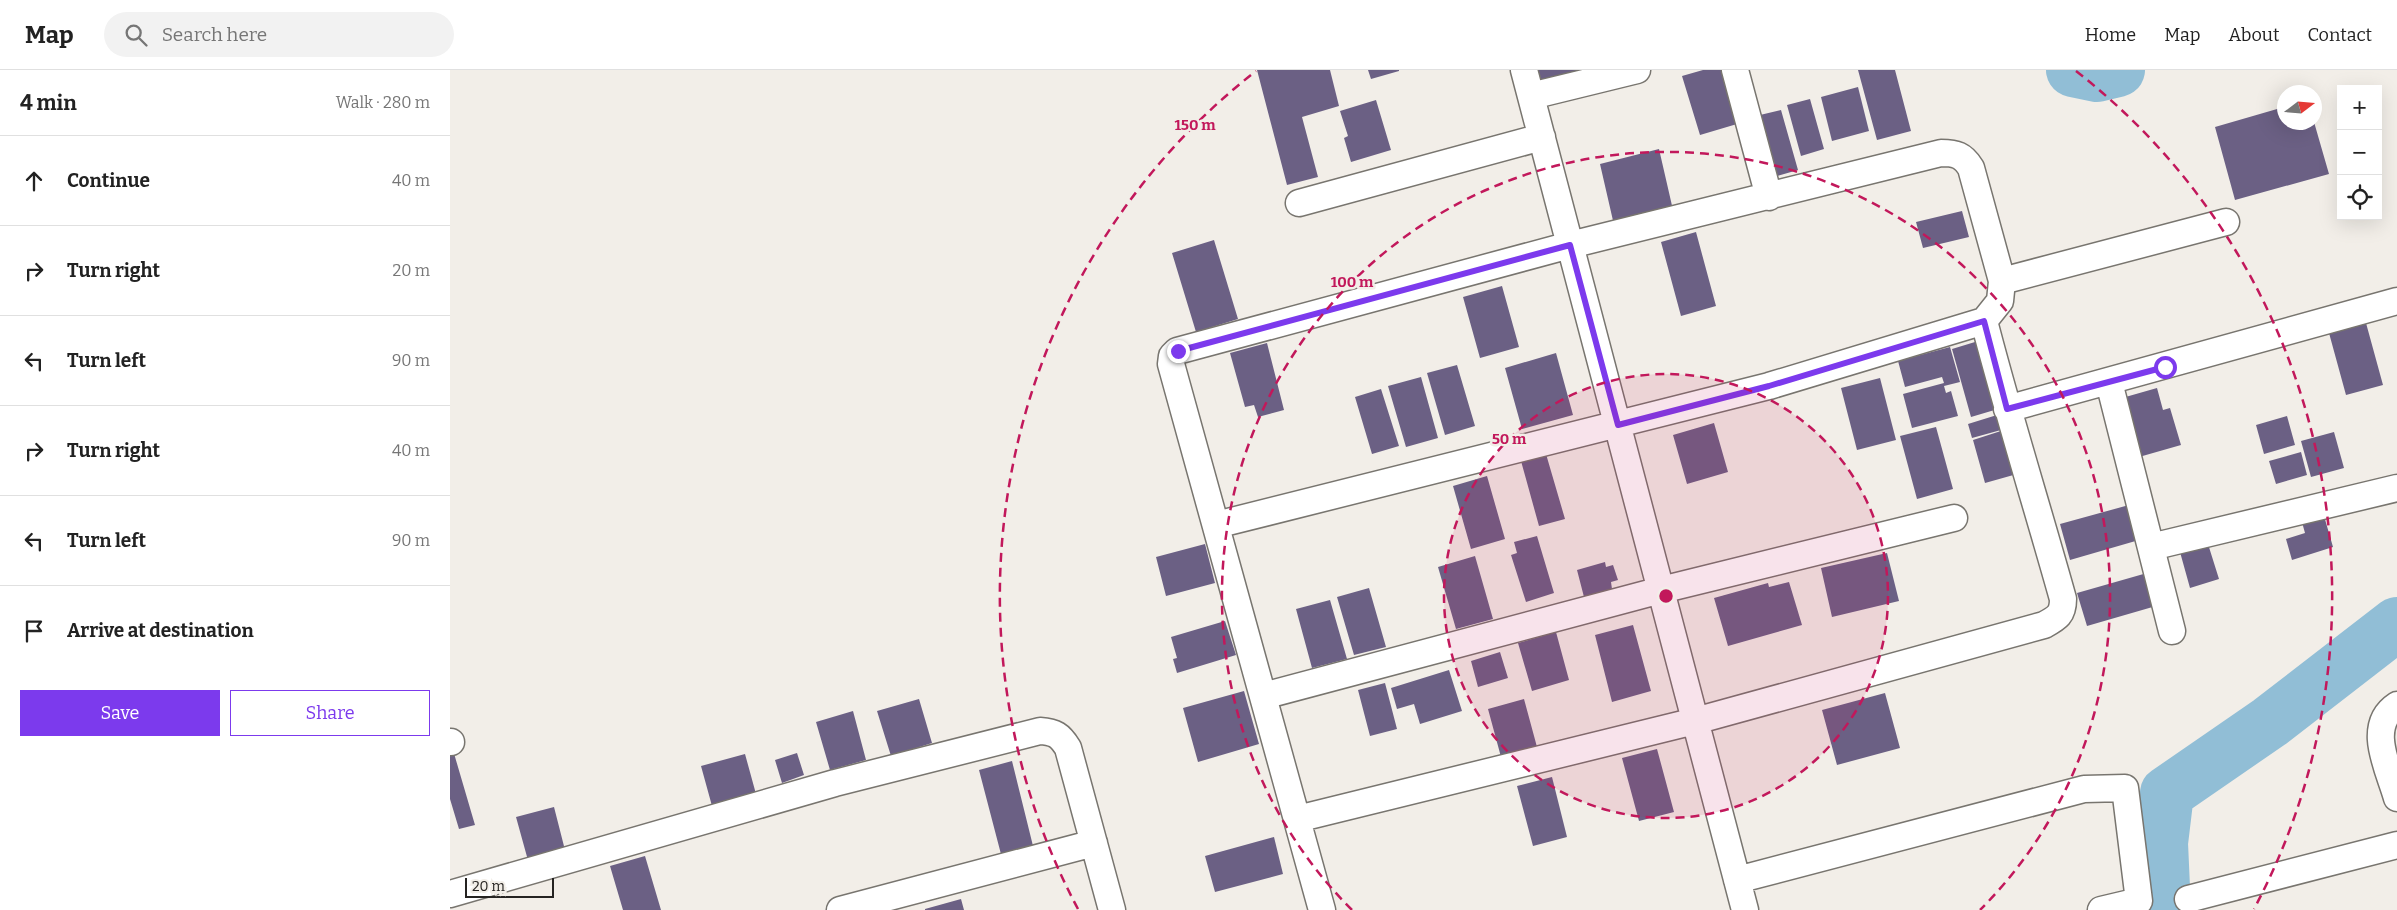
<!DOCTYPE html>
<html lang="en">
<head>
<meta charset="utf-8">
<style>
	body { margin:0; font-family:Bitter,serif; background:#f2f2f2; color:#222 }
	.controls { position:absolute; right:15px; top:15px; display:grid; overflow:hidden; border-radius:0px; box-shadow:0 5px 20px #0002 }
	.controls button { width:45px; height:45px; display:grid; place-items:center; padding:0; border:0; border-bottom:1px solid #e0e0e0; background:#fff; color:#222; font:25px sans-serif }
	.compass { position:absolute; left:1827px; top:15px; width:45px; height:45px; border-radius:50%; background:#fff; box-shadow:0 5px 20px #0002; rotate:74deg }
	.scale { position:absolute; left:15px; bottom:12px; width:89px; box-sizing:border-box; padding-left:5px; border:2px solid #252321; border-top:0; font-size:14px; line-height:18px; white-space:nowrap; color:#252321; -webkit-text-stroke:4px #f2eee8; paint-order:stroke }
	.stop { position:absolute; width:15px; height:15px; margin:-11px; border:4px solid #7c3aed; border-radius:50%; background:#fff }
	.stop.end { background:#7c3aed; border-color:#fff; box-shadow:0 1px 5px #0008 }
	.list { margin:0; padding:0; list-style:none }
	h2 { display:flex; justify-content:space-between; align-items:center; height:65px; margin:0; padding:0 20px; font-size:21px }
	h2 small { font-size:16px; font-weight:400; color:#767676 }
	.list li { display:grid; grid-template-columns:32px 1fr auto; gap:15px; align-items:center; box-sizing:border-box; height:90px; padding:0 20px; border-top:1px solid #e0e0e0 }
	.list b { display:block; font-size:19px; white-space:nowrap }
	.list em { font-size:16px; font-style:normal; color:#767676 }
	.actions { display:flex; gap:10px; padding:15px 20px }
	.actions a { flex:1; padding:11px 0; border:1px solid #7c3aed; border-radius:0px; text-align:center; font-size:18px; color:#7c3aed }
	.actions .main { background:#7c3aed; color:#fff }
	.icon { flex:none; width:28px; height:28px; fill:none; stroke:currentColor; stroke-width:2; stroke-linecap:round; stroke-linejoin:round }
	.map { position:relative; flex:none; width:1947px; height:840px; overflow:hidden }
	header { display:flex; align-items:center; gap:30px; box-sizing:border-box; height:70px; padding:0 25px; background:#fff; border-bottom:1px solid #e0e0e0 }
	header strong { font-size:24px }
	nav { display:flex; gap:28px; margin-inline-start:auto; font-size:18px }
	.search { width:350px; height:45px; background:#f2f2f2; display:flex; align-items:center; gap:12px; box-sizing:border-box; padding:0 18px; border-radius:28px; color:#767676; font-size:19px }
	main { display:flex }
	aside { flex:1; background:#fff }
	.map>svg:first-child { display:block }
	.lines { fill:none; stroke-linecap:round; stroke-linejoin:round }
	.river { stroke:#91bed6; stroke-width:54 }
	.building { fill:#6b6084 }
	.minor-casing { stroke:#78756f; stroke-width:29 }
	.minor { stroke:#fff; stroke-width:26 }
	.route { stroke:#7c3aed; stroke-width:6 }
	.ring { fill:none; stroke:#c2185b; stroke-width:2.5; stroke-dasharray:9 6 }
	.centre { fill:#c2185b; stroke:#f2eee8; stroke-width:2.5 }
	.ring-label { font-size:15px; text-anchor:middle; font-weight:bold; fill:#c2185b; stroke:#f2eee8; stroke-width:5; stroke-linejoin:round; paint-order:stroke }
</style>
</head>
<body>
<header>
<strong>Map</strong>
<div class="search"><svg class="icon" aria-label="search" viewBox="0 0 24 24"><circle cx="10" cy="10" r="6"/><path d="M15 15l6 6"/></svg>Search here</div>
<nav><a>Home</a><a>Map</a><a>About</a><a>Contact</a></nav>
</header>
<main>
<aside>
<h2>4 min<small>Walk · 280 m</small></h2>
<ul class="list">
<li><svg class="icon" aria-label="ahead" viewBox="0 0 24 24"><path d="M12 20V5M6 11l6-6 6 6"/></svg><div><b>Continue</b></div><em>40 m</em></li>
<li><svg class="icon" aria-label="right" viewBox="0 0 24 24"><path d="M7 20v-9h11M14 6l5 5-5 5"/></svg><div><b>Turn right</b></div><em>20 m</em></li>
<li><svg class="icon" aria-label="left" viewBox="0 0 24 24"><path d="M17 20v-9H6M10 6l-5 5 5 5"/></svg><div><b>Turn left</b></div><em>90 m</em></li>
<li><svg class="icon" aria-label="right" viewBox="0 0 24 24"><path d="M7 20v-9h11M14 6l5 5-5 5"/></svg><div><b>Turn right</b></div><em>40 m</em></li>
<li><svg class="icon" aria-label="left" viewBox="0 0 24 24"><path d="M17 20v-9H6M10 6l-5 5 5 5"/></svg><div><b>Turn left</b></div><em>90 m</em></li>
<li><svg class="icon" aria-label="arrive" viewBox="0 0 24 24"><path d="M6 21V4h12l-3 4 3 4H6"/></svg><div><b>Arrive at destination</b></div></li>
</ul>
<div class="actions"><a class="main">Save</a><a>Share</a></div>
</aside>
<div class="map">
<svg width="1947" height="840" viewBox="0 0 1947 840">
	<rect width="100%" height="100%" fill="#f2eee8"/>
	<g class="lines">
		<!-- river -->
		<path class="river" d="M1623 0 1647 5 1668 0
			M1714 840 1711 773 1717 723 1820 652 1947 554"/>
	</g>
	<!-- building -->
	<path class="building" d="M807 0H880L889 36 852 47 868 107 837 115Z
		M918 0H949V1L921 9Z
		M1085 0H1133L1090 16Z
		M1253 0H1271L1287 54 1250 65 1232 6Z
		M1408 0H1445L1461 61 1427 70Z
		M1408 17 1419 61 1382 71 1371 27Z
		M1360 29 1374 79 1351 86 1337 35Z
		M926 30 941 80 901 92 894 68 898 66 890 41Z
		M1834 37V52H1864L1879 104 1785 130 1765 57Z
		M1331 40 1348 100 1327 106 1310 45Z
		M1209 79 1223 140 1164 155 1150 94Z
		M1512 141 1519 167 1473 178 1466 152Z
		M1246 162 1266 236 1231 246 1211 172Z
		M764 170 788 249 746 262 722 183Z
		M1052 216 1069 277 1030 288 1013 227Z
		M1916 253 1933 315 1896 325 1879 263Z
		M1523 263 1558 336 1521 347 1502 279 1525 272Z
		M817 273 834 340 808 347 804 335 795 337 780 283Z
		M1500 277 1510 312 1494 316 1496 323 1501 321 1508 346 1462 358 1453 324 1494 313 1492 307 1455 317 1448 291Z
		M1106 283 1123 345 1072 359 1055 298Z
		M1007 295 1025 356 995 365 977 303Z
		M971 307 988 368 956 377 938 316Z
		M1430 308 1446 370 1407 380 1391 318Z
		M1707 318 1713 340 1720 338 1731 375 1689 387 1672 328Z
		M931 319 949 376 922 384 905 327Z
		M1547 345 1551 360 1522 368 1518 354Z
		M1837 346 1845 375 1814 384 1806 355Z
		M1264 353 1278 402 1237 414 1223 365Z
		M1486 357 1503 419 1467 429 1450 366Z
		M1554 360 1567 404 1535 413 1523 370Z
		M1884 362 1894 398 1861 407 1851 371Z
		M1851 382 1857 405 1826 414 1819 391Z
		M1096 384 1115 449 1089 456 1071 391Z
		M1037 406 1055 469 1021 479 1003 416Z
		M1679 435 1689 470 1620 490 1610 454Z
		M1872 439 1883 477 1842 490 1836 469 1855 463 1850 445Z
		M1087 466 1104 523 1076 532 1061 485 1067 483 1064 472Z
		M755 474 765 513 716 526 706 487Z
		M1758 474 1769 509 1740 518 1730 482Z
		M1437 483 1449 531 1382 547 1371 498Z
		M1025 486 1043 549 1006 559 988 497Z
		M1155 492 1156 497 1163 495 1168 510 1161 512 1162 519 1134 527 1127 500Z
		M1697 503 1706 536 1637 556 1627 523Z
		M1339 512 1352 555 1278 576 1264 528 1318 513 1319 517Z
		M919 518 936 577 904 585 887 527Z
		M880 530 897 589 862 598 846 539Z
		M775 551 786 585 727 603 723 589 727 588 721 567Z
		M1183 555 1201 621 1162 632 1145 565Z
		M1106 562 1119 610 1082 621 1068 573Z
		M1050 582 1058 608 1028 617 1021 591Z
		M999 600 1012 641 970 654 964 634 947 639 941 618Z
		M935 613 947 659 920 666 908 620Z
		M794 621 809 674 748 692 733 638Z
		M1435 623 1450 678 1387 695 1372 640Z
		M469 629 482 673 441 686 427 641Z
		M1074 629 1087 677 1051 687 1038 639Z
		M403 641 416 690 380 700 366 652Z
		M1207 679 1224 742 1189 751 1172 688Z
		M0 680H3L25 755 9 759 0 729Z
		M347 683 354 705 332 713 325 690Z
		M295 684 306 724 262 736 251 696Z
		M562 691 584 780 552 788 529 700Z
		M1102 707 1117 767 1083 776 1067 716Z
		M104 737 116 784 79 794 66 747Z
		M824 767 833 804 765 822 755 786Z
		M195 786 211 840H173L160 796Z
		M511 829 514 840H475V839Z"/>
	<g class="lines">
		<!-- minor casing -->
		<g class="minor-casing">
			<path id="minor" d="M1074 0 1295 840
				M1285 0 1319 127
				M1081 26 1187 0
				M849 133 1092 67
				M1659 312 1722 561
				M1557 339 1947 231
				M766 455 1319 316 1534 251 1550 231 1552 211 1776 152
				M1701 477 1947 418
				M813 626 1211 520 1504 448
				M1947 635C1915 656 1939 699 1947 728
				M0 672H1
				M847 749 1245 651 1594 555C1607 548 1613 545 1613 529 1587 436 1558 344 1534 251
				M1287 810 1634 719 1675 718 1689 831 1651 840
				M0 824 385 713 590 661C605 662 610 665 618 678L662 840
				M1738 829 1947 775
				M390 840 644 773
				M872 840 721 294 722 286 727 281 1120 175 1491 83C1506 83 1513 85 1521 98L1552 211"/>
		</g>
		<!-- minor -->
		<use href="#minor" class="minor"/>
	</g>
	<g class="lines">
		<!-- route -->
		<path class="route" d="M728 281 1120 175 1168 355 1319 316 1534 251 1557 339 1715 297"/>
	</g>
	<!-- distance rings -->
	<circle cx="1216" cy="526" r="222" fill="#c2185b" fill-opacity=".12"/>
	<g class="ring">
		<circle cx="1216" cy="526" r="222"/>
		<path d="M902 840A444 444 0 1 1 1530 840"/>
		<path d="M628 839A666 666 0 0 1 806 1M1626 1A666 666 0 0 1 1804 839"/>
	</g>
	<circle cx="1216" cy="526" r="8" class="centre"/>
	<g class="ring-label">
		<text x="745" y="60">150 m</text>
		<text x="902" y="217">100 m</text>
		<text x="1059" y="374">50 m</text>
	</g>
</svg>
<div class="controls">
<button>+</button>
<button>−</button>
<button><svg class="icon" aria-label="locate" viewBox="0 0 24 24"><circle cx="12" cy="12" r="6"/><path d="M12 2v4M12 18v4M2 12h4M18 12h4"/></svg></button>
</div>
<svg class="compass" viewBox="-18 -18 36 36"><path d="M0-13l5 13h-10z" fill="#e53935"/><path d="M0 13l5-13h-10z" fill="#767676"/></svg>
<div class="scale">20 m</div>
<div class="stop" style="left:1715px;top:297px"></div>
<div class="stop end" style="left:728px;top:281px"></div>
</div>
</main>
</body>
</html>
